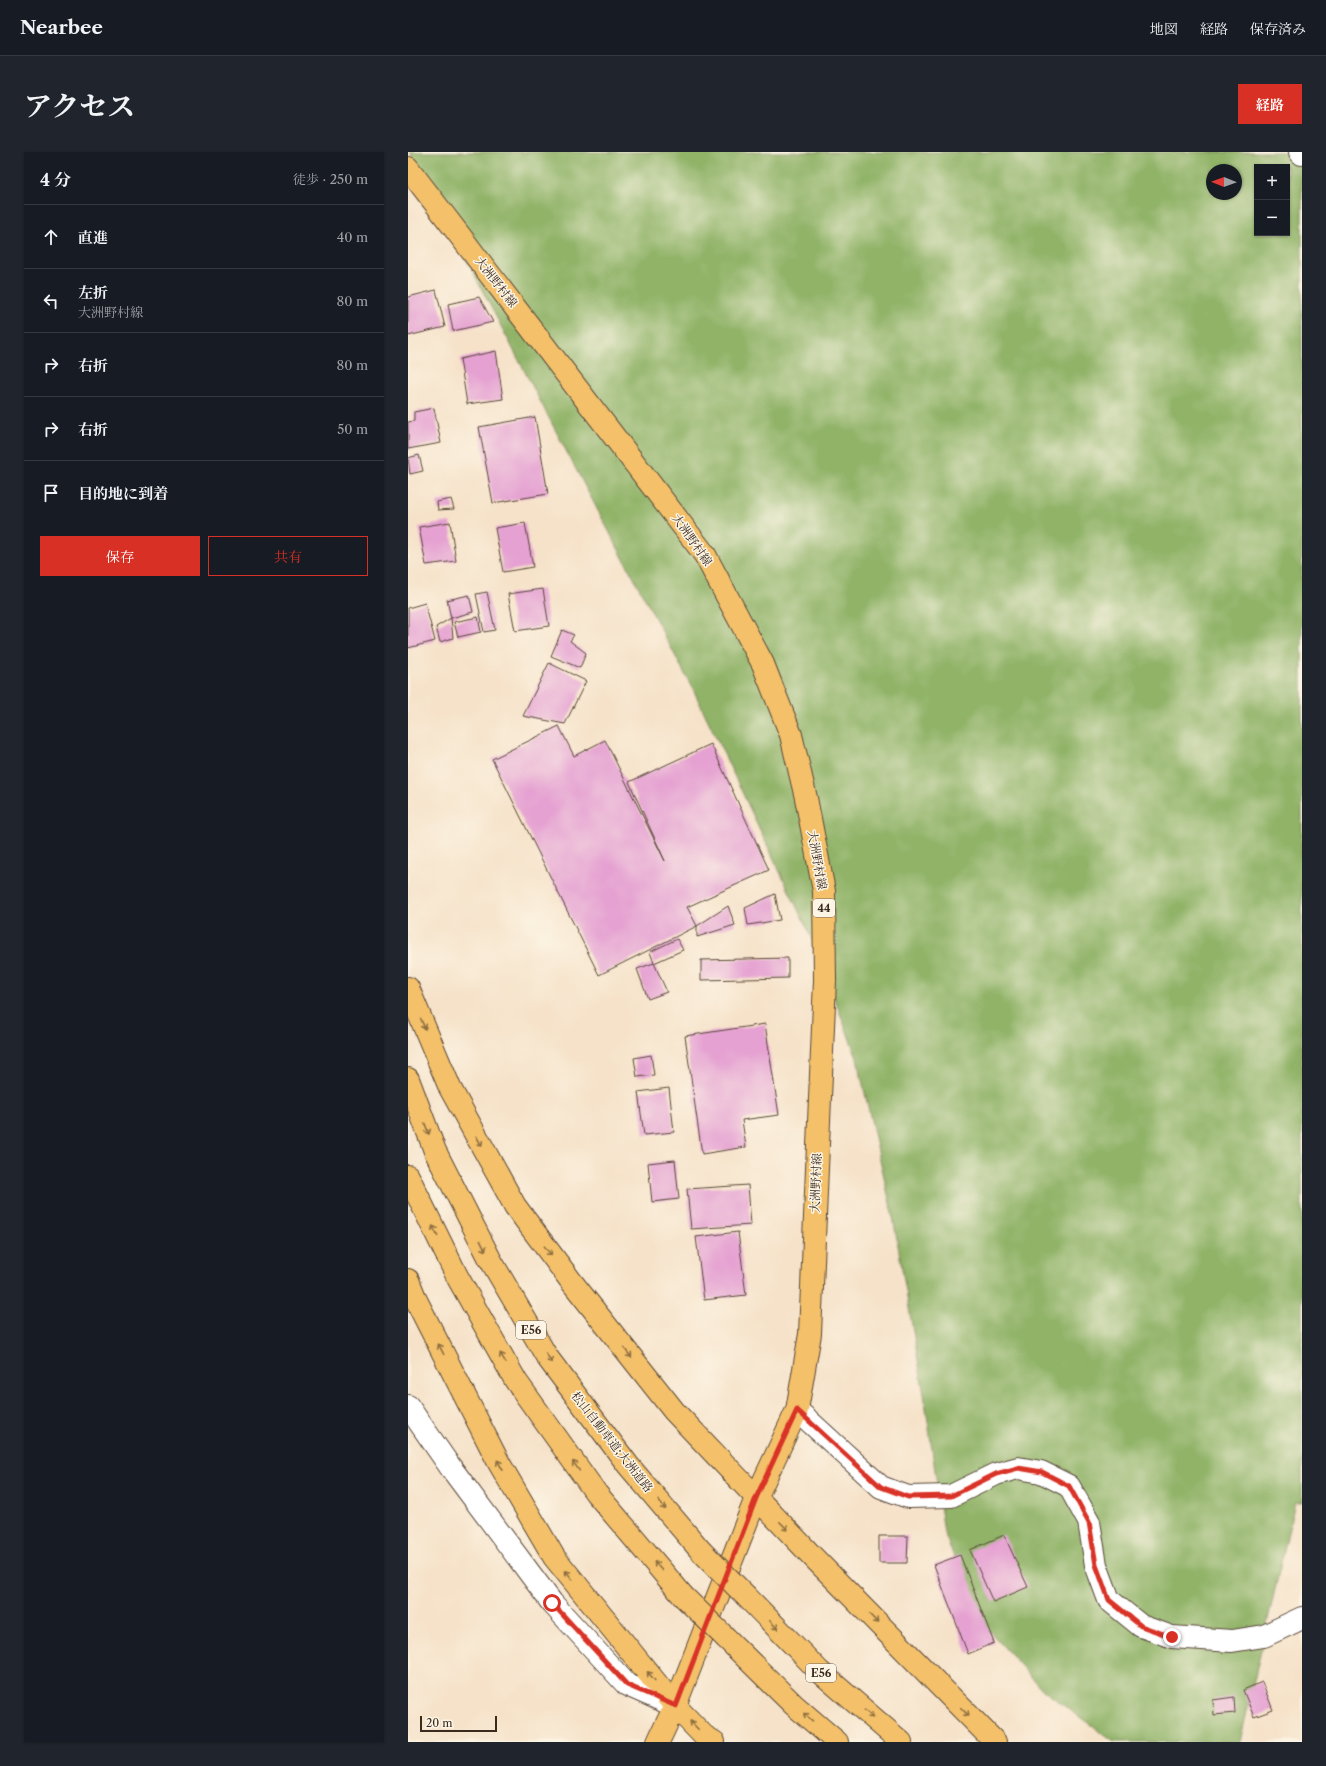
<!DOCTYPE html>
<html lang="ja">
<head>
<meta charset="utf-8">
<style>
	body { margin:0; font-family:"Libre Caslon Text","Noto Serif JP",serif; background:#20242c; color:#f1f3f6 }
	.controls { position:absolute; right:12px; top:12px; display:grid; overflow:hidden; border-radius:0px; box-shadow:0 1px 3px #0004 }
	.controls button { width:36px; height:36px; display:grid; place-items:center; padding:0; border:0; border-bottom:1px solid #363941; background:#171b24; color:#f1f3f6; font:20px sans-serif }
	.compass { position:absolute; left:798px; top:12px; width:36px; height:36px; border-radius:50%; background:#171b24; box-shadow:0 1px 3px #0004; rotate:271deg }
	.scale { position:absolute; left:12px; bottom:10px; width:77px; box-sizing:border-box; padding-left:4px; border:2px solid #3b2a1e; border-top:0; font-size:11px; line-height:14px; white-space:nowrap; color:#3b2a1e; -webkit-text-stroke:3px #fcf5e5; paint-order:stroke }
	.stop { position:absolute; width:12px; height:12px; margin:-9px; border:3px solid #d93025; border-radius:50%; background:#fff }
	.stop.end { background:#d93025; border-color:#fff; box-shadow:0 1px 4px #0008 }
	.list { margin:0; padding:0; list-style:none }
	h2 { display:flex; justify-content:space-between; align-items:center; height:52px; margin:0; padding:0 16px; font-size:17px }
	h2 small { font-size:13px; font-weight:400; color:#9ea1a6 }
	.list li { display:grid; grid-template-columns:26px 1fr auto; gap:12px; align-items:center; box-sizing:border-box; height:64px; padding:0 16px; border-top:1px solid #363941 }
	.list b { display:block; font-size:15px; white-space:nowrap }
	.list p { margin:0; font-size:13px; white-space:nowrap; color:#9ea1a6 }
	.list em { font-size:13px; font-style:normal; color:#9ea1a6 }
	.actions { display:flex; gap:8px; padding:12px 16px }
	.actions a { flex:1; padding:9px 0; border:1px solid #d93025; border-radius:0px; text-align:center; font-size:14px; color:#d93025 }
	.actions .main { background:#d93025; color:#fff }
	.icon { flex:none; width:22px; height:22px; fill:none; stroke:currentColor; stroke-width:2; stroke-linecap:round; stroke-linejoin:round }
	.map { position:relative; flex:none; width:894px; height:1590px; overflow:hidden; border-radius:0px }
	header { display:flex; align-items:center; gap:24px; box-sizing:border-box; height:56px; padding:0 20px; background:#171b24; border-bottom:1px solid #363941 }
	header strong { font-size:19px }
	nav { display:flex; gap:22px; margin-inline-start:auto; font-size:14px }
	.intro { display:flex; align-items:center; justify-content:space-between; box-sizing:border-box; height:96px; padding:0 24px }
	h1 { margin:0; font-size:28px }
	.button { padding:10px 18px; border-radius:0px; background:#d93025; color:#fff; font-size:14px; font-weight:700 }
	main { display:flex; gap:24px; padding:0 24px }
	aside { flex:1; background:#171b24; border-radius:0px; box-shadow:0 1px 3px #0004 }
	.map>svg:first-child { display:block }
	.forest { fill:#90b368; stroke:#666e43; fill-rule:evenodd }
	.building { fill:#e5a1d2 }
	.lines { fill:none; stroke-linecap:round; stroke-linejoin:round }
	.street-casing { stroke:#574638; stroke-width:24 }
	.primary-casing { stroke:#574638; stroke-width:24 }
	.highway-casing { stroke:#574638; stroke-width:24 }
	.street { stroke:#fff; stroke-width:22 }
	.primary { stroke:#f4c16a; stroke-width:22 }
	.highway { stroke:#f4c16a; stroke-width:22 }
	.highway-bridge-casing { stroke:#574638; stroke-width:24; stroke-linecap:butt }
	.highway-bridge { stroke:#f4c16a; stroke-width:22 }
	.oneway { stroke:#8e6e40 }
	.route { stroke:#d93025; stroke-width:5 }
	.labels { text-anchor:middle; stroke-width:3; stroke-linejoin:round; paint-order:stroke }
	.shield { fill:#fcf5e5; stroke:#75675a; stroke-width:1 }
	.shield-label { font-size:11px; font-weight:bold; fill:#3b2a1e }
	.street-label { font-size:12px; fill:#3b2a1e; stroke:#fcf5e5 }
</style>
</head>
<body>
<header>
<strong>Nearbee</strong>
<nav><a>地図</a><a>経路</a><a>保存済み</a></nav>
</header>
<div class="intro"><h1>アクセス</h1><a class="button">経路</a></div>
<main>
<aside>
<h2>4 分<small>徒歩 · 250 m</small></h2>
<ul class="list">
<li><svg class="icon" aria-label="ahead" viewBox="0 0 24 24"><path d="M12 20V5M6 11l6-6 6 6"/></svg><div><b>直進</b></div><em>40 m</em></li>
<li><svg class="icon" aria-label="left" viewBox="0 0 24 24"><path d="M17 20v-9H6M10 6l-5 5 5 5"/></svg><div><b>左折</b><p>大洲野村線</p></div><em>80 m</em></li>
<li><svg class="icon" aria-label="right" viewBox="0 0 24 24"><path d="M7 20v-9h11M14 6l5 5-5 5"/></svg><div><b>右折</b></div><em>80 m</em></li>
<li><svg class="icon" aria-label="right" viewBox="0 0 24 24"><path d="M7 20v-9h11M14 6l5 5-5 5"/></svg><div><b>右折</b></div><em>50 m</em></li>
<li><svg class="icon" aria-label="arrive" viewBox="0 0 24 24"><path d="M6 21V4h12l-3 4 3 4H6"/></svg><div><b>目的地に到着</b></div></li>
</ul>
<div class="actions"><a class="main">保存</a><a>共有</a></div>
</aside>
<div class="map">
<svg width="894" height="1590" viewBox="0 0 894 1590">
	<rect width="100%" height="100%" fill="#fcf5e5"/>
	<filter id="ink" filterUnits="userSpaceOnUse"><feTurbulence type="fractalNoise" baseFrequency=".025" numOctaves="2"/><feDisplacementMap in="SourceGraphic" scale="8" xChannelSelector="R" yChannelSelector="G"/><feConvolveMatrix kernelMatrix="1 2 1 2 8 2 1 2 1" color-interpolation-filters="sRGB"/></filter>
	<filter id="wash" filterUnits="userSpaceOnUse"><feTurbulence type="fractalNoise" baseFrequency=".012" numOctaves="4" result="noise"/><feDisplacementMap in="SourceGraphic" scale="16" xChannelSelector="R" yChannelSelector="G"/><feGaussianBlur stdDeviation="0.9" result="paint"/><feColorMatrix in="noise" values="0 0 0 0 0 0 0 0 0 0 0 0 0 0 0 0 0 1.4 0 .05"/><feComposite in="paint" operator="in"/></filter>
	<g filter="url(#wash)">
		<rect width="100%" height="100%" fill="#f6e2c9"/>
		<!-- forest -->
		<path class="forest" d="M2 0H894V1350H887L832 1590H706L635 1538 574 1471 536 1381 516 1242 485 1065 449 906 402 783 286 539 163 308ZM849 15H879V81H849ZM804 18H828V42H804Z"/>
		<g id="blocks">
			<!-- building -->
			<path class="building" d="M28 138 37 175 0 184V145Z
				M71 145 85 170 45 179 40 152Z
				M88 199 95 247 59 252 52 207Z
				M26 256 33 291 0 297V270L6 269V260Z
				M127 265 140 342 85 351 71 275Z
				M11 303 15 319 2 322 0 306Z
				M43 347 46 357 30 358 29 350Z
				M42 370 48 409 18 413 11 375Z
				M117 371 125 415 95 420 87 376Z
				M135 437 141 474 107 479 100 442Z
				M79 440 87 478 76 480 68 442Z
				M61 443 65 460 43 466 45 486 32 490 28 475 43 466 39 448Z
				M17 451 27 489 0 496V456Z
				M70 465 73 480 50 485 46 470Z
				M154 478 166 483 162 489 178 501 172 516 143 504Z
				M141 511 178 529 157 572 115 564Z
				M151 574 166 604 197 588 257 709 221 630 303 592 361 718 279 755 289 774 191 823 84 607Z
				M367 742 372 768 340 773 337 756Z
				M320 754 327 773 289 785V774Z
				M269 787 275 798 246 811 242 800Z
				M380 806V826L293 828V808Z
				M246 811 259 840 240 847 229 817Z
				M357 872 371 963 334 968 338 995 294 1002 277 884Z
				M243 903 246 923 229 925 226 906Z
				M261 936 266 980 236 983 230 940Z
				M267 1008 271 1047 244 1050 240 1011Z
				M340 1033 343 1073 283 1077 279 1037Z
				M330 1080 338 1143 296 1148 288 1085Z
				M596 1383 620 1435 585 1450 562 1398Z
				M471 1384H500L499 1411H471Z
				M552 1403 586 1491 560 1502 526 1413Z
				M854 1530 865 1558 846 1565 835 1538Z
				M826 1545 827 1561 806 1563 805 1548Z"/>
		</g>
	</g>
	<g filter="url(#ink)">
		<use href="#blocks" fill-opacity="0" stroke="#574638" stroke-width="1"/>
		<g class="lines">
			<!-- street casing -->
			<g class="street-casing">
				<path id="street" d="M892 0 894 2
					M0 1254 43 1316 144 1451 219 1533 267 1554
					M389 1258 473 1335 500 1345 543 1344 588 1322 610 1316 633 1320 661 1334 681 1370 688 1413 701 1448 733 1474 764 1485 824 1489 856 1484 894 1466"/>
			</g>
			<!-- primary casing -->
			<g class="primary-casing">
				<path id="primary" d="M0 16 297 403 355 512 383 583 398 646 416 739 417 828 402 1182 389 1258 348 1346 267 1554 250 1590"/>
			</g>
			<!-- highway casing -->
			<g class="highway-casing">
				<path id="highway" d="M0 836 42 936 107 1054 163 1129 266 1259 405 1405 587 1590
					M0 927 27 999 82 1107 139 1205 220 1313 293 1399
					M0 1024 50 1126 108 1229 188 1341 275 1444
					M0 1128 8 1148 91 1311 146 1405 267 1554 296 1584 306 1590
					M339 1445 411 1519 493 1590
					M318 1486 386 1553 429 1590"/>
			</g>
			<!-- street -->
			<use href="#street" class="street"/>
			<!-- primary -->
			<use href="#primary" class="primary"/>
			<!-- highway -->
			<use href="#highway" class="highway"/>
			<!-- highway-bridge casing -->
			<g class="highway-bridge-casing">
				<path id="highway-bridge" d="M293 1399 339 1445
					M275 1444 318 1486"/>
			</g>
			<!-- highway-bridge -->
			<use href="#highway-bridge" class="highway-bridge"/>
		</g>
		<!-- one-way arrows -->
		<defs><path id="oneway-shaft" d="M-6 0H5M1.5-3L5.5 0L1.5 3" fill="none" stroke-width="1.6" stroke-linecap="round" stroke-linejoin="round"/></defs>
		<g class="oneway">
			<use href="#oneway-shaft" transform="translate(15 872) rotate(67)"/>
			<use href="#oneway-shaft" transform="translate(19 977) rotate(69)"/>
			<use href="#oneway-shaft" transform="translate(71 989) rotate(61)"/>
			<use href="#oneway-shaft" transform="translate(27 1079) rotate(-116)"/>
			<use href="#oneway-shaft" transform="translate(75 1094) rotate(63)"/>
			<use href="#oneway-shaft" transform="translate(140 1099) rotate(53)"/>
			<use href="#oneway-shaft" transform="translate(33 1197) rotate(-117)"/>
			<use href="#oneway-shaft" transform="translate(220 1201) rotate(52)"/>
			<use href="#oneway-shaft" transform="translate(95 1206) rotate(-120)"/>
			<use href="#oneway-shaft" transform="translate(141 1206) rotate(56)"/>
			<use href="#oneway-shaft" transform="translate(92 1313) rotate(-119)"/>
			<use href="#oneway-shaft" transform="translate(168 1314) rotate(-125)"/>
			<use href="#oneway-shaft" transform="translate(254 1353) rotate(50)"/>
			<use href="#oneway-shaft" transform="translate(376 1374) rotate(46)"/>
			<use href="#oneway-shaft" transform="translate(250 1414) rotate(-131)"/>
			<use href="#oneway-shaft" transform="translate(161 1423) rotate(-129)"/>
			<use href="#oneway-shaft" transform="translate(466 1467) rotate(46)"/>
			<use href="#oneway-shaft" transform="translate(366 1473) rotate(46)"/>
			<use href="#oneway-shaft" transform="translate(243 1524) rotate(-130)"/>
			<use href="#oneway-shaft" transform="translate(557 1560) rotate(46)"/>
			<use href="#oneway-shaft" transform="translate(461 1562) rotate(41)"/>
			<use href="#oneway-shaft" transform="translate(400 1565) rotate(-140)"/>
			<use href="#oneway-shaft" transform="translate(286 1573) rotate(-134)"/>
		</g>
	</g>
	<g class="lines" filter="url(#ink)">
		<!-- route -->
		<path class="route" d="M144 1451 219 1533 268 1554 348 1346 389 1258 473 1335 500 1345 543 1344 588 1322 610 1316 634 1320 661 1334 681 1370 688 1413 701 1448 733 1474 764 1485"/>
	</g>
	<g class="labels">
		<!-- shield labels -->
		<g class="shield">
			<rect x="405" y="747" width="22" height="18" rx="3"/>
			<rect x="108" y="1169" width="30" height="18" rx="3"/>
			<rect x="398" y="1512" width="30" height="18" rx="3"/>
		</g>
		<g class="shield-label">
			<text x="416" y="760">44</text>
			<text x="123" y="1182">E56</text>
			<text x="413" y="1525">E56</text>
		</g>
		<!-- street labels -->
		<g class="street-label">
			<text transform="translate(88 130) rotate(52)" y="4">大洲野村線</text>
			<text transform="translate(284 388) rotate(55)" y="4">大洲野村線</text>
			<text transform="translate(409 708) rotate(80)" y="4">大洲野村線</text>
			<text transform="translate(408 1031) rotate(-88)" y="4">大洲野村線</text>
			<text transform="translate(204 1290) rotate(52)" y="4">松山自動車道;大洲道路</text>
		</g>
	</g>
</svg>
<div class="controls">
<button>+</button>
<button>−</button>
</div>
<svg class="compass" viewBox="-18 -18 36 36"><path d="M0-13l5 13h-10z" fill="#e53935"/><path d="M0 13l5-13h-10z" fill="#9ea1a6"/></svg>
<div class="scale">20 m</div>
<div class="stop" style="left:144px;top:1451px"></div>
<div class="stop end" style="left:764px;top:1485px"></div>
</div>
</main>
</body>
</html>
